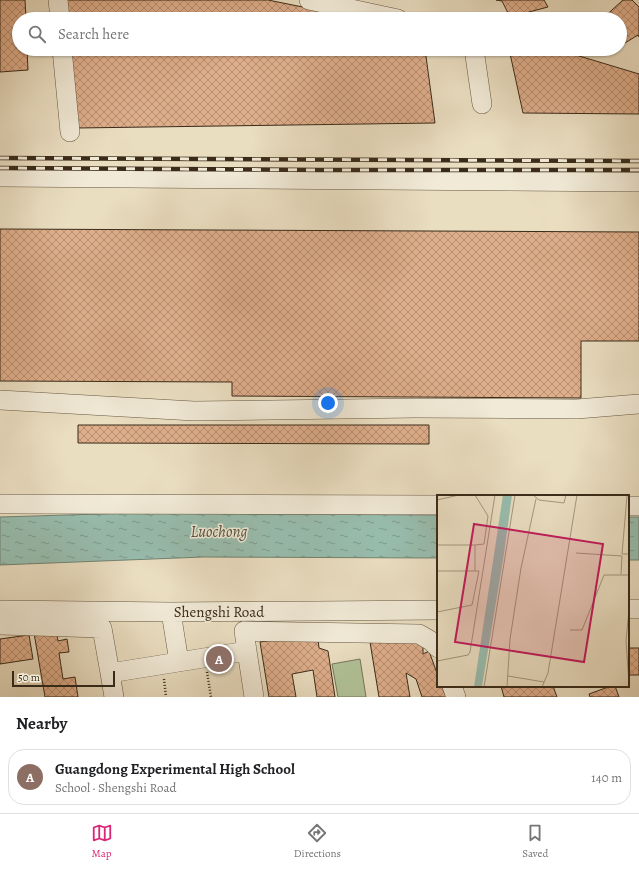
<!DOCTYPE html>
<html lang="en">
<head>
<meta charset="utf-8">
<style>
	body { margin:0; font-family:Alegreya,serif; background:#f6f6f6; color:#202124 }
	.scale { position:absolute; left:12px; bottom:10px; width:103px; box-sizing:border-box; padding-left:4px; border:2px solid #3a2b19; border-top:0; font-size:11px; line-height:14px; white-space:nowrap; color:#3a2b19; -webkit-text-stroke:3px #f1ead7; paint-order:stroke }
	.you { position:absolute; left:328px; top:403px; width:14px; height:14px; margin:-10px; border:3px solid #fff; border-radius:50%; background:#1a73e8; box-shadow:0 0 0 6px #1a73e833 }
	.badge { display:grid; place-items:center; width:26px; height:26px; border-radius:50%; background:#db2777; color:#fff; font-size:13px; font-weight:700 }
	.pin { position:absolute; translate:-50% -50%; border:2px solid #fff; box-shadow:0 1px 4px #0006 }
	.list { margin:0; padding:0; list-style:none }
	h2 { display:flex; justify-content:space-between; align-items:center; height:52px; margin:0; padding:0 16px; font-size:17px }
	h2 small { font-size:13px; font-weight:400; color:#757577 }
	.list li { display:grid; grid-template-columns:26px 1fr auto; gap:12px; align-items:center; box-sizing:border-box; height:56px; margin:0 8px 8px; padding:0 8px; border:1px solid #e0e0e0; border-radius:16px }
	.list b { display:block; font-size:15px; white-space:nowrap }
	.list p { margin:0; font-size:13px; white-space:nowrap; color:#757577 }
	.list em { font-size:13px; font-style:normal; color:#757577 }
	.icon { flex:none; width:22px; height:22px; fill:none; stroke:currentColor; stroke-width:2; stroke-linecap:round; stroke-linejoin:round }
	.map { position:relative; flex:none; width:639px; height:697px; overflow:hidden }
	.search { position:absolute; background:#fff; box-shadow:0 1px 3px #0004; left:12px; right:12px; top:12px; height:44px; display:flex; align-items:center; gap:10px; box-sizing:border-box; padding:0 14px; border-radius:22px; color:#757577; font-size:15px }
	.sheet { height:116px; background:#fff }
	nav { display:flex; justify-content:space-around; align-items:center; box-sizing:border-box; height:56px; border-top:1px solid #e0e0e0; background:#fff; font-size:11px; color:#757577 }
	nav a { display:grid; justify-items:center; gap:2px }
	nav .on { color:#db2777 }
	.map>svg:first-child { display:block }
	.green { fill:#b1c297; stroke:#767658 }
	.water { fill:url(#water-ripples); stroke:#728372 }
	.building { fill:url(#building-cross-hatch); stroke:#3a2b19 }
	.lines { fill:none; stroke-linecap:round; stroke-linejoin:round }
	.minor-casing { stroke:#665843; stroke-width:20 }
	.path { stroke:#3a2b19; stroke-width:2.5; stroke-dasharray:1 2; stroke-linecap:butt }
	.minor { stroke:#f1ead7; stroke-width:19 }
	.rail-casing { stroke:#3a2b19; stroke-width:4.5 }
	.rail { stroke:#f1ead7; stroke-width:3; stroke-dasharray:9; stroke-linecap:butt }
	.labels { text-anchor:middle; stroke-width:3; stroke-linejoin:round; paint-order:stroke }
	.street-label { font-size:15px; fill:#3a2b19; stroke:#f1ead7 }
	.water-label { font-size:16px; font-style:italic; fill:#52503e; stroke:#f1ead7 }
	.inset-road { fill:none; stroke:#a4967e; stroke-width:1 }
	.view { fill:#c2185b; fill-opacity:0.15; stroke:#c2185b; stroke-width:2 }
	.inset-edge { fill:none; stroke:#3a2b19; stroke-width:2 }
</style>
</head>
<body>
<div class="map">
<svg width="639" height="697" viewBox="0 0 639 697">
	<defs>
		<pattern id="water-ripples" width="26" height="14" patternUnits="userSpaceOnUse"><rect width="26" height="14" fill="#98bdae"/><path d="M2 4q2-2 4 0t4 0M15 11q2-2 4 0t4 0" fill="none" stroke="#7d9a8d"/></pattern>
		<pattern id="building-cross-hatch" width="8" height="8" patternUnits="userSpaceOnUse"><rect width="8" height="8" fill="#dfae8b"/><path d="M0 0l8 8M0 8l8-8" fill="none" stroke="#b68e71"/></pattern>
	</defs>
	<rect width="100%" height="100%" fill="#eadec1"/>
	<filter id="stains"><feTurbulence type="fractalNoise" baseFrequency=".005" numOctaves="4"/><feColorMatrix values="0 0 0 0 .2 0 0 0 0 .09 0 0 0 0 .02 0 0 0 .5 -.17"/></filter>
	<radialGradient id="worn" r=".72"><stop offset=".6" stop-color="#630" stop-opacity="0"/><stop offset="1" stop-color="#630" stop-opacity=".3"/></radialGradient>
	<!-- green -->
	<path class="green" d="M360 659 366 697H338L332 664Z"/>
	<!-- water -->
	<path class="water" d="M134 513 438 515V558L203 557 0 565V517Z
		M628 517H639V560H628Z"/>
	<!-- building -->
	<path class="building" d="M0 0H25L26 19H19V49H27L28 70 0 72Z
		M65 0H268L362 19H66Z
		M496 0H544L548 7 510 17 502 1Z
		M623 0H632L639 7V37L638 35 620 46V19H602Z
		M69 49H425L435 123 77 128Z
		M509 49H556L639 74V114L523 113Z
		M0 229 639 232V341H581V398L232 396V382L0 381Z
		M78 425H429V444L78 443Z
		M56 629 58 641 67 639 69 652 59 653 63 679 75 677 78 697H45L34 633Z
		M29 635 33 659 0 664V639Z
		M285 638 318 639 319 648 328 651 335 697H317L313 670 292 674 296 697H269L260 642Z
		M401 638 423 644V654L429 651 438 676V686H442L446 697H422L416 679 406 673 410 697H379L370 642Z
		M628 648H639V675H628Z
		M501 686H553L557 697H504Z
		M611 686H615L619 697H590L589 694Z"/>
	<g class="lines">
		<!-- minor casing -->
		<g class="minor-casing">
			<path id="minor" d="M58 0 60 19
				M309 0 398 19
				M62 49 70 132
				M474 49 482 104
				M0 177 639 182
				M0 400 194 411 415 408 577 409 639 404
				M0 504 438 505
				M628 506H639
				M628 609H639
				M0 610 171 612 438 610
				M171 612 179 662
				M0 625 102 628 110 673
				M247 651 244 631 419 634 431 641 438 648
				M452 686 456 697
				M114 697 110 673 247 651 254 697"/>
		</g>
		<!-- path -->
		<path class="path" d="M207 672 211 697
			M164 679 166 697"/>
		<!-- minor -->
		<use href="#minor" class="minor"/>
		<!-- rail casing -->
		<g class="rail-casing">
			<path id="rail" d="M0 158 639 161
				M0 168 321 170H639"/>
		</g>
		<!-- rail -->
		<use href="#rail" class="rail"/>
	</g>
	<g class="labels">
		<!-- street labels -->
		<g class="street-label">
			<text x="219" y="617">Shengshi Road</text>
		</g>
		<!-- water labels -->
		<g class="water-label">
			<text x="219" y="537">Luochong</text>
		</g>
	</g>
	<!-- overview -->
	<g transform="translate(437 495)">
		<rect width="192" height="192" fill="#eadec1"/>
		<path d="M66 0H75L67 59 45 191 37 192Z" fill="#98bdae"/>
		<path class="inset-road" d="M96 0 102 5 127 8 129 0M190 1 185 59H192M0 5 22 0M0 50H38V76H0V117M38 50 47 49 51 21 38 0M139 58 185 61 184 79M192 115 189 146 192 188M0 117 35 110 42 76H38M133 135H145L167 80H192M0 166 31 160 33 157 58 0M71 181 107 187M47 192 78 0M70 192 73 144 84 73 99 4M105 192 111 178 140 0"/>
		<path class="view" d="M37 29 166 49 147 167 18 147Z"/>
		<rect width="192" height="192" class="inset-edge"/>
	</g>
	<rect width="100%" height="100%" filter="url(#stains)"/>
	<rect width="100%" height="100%" fill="url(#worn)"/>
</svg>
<div class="scale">50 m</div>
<div class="you"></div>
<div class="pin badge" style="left:219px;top:659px;background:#8d6e63">A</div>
<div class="search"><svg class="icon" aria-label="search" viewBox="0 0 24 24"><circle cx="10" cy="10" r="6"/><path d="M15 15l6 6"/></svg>Search here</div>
</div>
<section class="sheet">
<h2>Nearby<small></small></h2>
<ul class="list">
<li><span class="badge" style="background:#8d6e63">A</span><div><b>Guangdong Experimental High School</b><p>School · Shengshi Road</p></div><em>140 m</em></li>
</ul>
</section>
<nav>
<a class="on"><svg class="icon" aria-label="map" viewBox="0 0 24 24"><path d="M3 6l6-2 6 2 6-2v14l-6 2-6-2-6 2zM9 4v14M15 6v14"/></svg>Map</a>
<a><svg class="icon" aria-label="directions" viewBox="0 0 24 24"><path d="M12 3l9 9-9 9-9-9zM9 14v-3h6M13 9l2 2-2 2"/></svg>Directions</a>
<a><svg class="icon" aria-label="saved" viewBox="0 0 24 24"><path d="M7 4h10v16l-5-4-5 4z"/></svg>Saved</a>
</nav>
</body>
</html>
